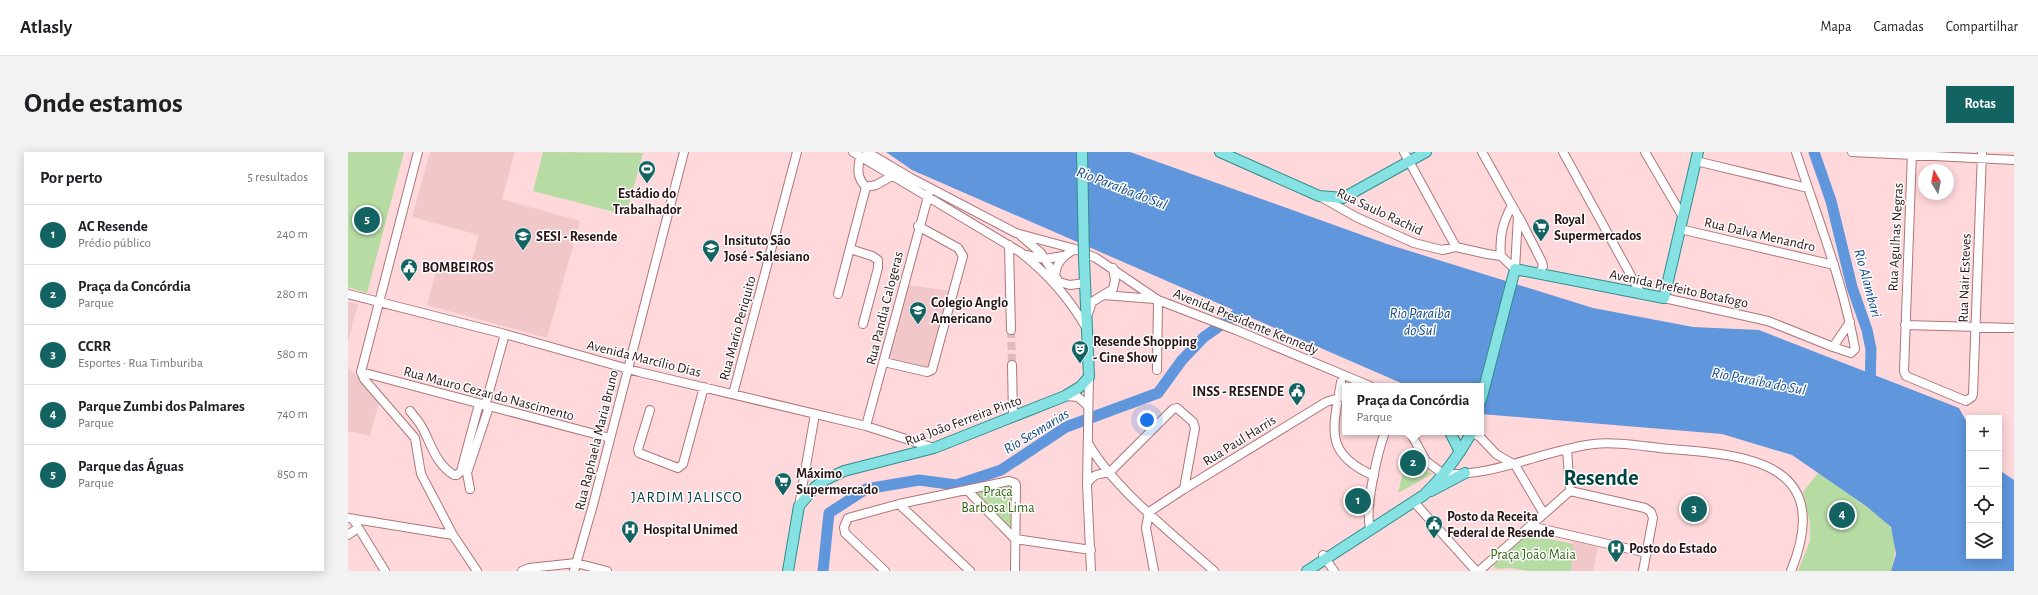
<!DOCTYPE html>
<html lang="pt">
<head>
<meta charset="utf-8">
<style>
	body { margin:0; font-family:"Alegreya Sans",sans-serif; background:#f2f2f2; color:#202124 }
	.controls { position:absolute; right:12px; bottom:12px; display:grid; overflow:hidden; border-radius:0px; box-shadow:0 2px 10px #0003 }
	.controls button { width:36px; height:36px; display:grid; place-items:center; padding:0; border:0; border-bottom:1px solid #e0e0e0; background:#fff; color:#202124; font:20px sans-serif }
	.compass { position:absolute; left:1570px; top:12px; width:36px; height:36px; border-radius:50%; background:#fff; box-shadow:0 2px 10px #0003; rotate:350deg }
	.you { position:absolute; left:799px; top:268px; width:14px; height:14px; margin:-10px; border:3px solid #fff; border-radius:50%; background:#1a73e8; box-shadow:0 0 0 6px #1a73e833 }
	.badge { display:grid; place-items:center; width:26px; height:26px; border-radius:50%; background:#136363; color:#fff; font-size:13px; font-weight:700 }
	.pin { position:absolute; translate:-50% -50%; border:2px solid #fff; box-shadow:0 1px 4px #0006 }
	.popup { position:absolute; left:994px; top:231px; width:142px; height:52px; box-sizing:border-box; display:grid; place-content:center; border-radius:0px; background:#fff; filter:drop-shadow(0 1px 3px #0005); font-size:13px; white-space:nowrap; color:#757577 }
	.popup b { font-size:15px; color:#202124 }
	.popup::after { content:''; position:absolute; left:50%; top:100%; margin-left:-8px; border:8px solid transparent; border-top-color:#fff }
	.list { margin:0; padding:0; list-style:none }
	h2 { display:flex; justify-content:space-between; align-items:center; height:52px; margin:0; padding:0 16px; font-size:17px }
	h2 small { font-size:13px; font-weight:400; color:#757577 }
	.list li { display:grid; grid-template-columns:26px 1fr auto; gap:12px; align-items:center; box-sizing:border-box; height:60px; padding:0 16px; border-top:1px solid #e0e0e0 }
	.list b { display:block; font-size:15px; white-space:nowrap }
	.list p { margin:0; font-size:13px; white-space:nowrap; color:#757577 }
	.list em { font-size:13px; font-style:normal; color:#757577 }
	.icon { flex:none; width:22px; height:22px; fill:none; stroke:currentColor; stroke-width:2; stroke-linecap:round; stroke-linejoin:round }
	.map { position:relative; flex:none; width:1666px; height:419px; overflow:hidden; border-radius:0px }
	header { display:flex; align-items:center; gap:24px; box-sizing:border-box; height:56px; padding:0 20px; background:#fff; border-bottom:1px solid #e0e0e0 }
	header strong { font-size:19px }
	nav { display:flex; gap:22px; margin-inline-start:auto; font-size:14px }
	.intro { display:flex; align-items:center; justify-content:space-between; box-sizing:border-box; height:96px; padding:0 24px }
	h1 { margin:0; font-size:28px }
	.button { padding:10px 18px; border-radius:0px; background:#136363; color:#fff; font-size:14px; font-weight:700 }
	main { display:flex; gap:24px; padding:0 24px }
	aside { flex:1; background:#fff; border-radius:0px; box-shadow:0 2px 10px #0003 }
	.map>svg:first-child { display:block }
	.built { fill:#f1c7c9 }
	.green { fill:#b6dba3 }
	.water { fill:#5f96dc }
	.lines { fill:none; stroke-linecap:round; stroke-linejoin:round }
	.river { stroke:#5f96dc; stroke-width:11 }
	.minor-tunnel { stroke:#debabc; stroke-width:8; stroke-dasharray:8 4; stroke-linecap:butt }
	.minor-casing { stroke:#ae767a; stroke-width:10 }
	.major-casing { stroke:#318d8e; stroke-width:12 }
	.minor { stroke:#fff; stroke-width:8 }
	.major { stroke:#86e2e2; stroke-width:10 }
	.major-bridge-casing { stroke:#318d8e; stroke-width:12; stroke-linecap:butt }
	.major-bridge { stroke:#86e2e2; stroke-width:10 }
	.labels { text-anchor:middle; stroke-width:3; stroke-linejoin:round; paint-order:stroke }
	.poi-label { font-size:14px; font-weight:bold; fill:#291315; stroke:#fff; text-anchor:start }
	.street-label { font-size:14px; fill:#291315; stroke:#fff }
	.park-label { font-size:14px; fill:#356312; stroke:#fff }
	.water-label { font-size:15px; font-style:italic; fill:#124989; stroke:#fff }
	.neighbourhood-label { font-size:15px; letter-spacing:1px; fill:#004343; stroke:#fff }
	.town-label { font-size:22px; font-weight:bold; fill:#004343; stroke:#fff }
</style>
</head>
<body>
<header>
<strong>Atlasly</strong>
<nav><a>Mapa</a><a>Camadas</a><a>Compartilhar</a></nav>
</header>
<div class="intro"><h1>Onde estamos</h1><a class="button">Rotas</a></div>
<main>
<aside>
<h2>Por perto<small>5 resultados</small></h2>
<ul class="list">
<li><span class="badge">1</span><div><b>AC Resende</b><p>Prédio público</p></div><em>240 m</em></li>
<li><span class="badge">2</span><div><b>Praça da Concórdia</b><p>Parque</p></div><em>280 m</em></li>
<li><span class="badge">3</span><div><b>CCRR</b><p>Esportes · Rua Timburiba</p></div><em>580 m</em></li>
<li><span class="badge">4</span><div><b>Parque Zumbi dos Palmares</b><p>Parque</p></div><em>740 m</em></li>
<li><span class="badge">5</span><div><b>Parque das Águas</b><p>Parque</p></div><em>850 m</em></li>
</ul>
</aside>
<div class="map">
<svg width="1666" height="419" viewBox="0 0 1666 419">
	<rect width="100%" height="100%" fill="#fed8da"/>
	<!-- built -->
	<path class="built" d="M82 0H167L154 47 232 69 199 186 79 153 89 115 120 123 131 83 64 65Z
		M559 133 602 139 580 216 539 207Z
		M0 150 10 152 0 190Z
		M0 214 31 250 22 284 0 279Z
		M1225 389 1250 395 1245 419H1223Z"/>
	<!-- green -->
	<path class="green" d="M0 0H56L19 141 0 135Z
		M195 0 295 1 278 63 185 39Z
		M1060 300 1084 322 1050 341Z
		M1470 321C1483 330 1539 366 1543 377 1549 392 1547 404 1543 419H1450L1462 389V371L1455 340Z
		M665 331 664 381 621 338Z
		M1187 384 1225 392 1223 419H1181L1160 416 1149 417 1145 414 1175 386Z"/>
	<!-- water -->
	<path class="water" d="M538 0H782L1039 92 1245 156 1345 175 1411 178 1611 256 1621 274V404H1651V318L1666 328V419H1543L1548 402 1543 375 1518 354 1444 303 1374 282 1133 262V234H1060L564 18Z"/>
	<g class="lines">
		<!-- river -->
		<path class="river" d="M1466 0 1483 49 1504 135 1519 178 1523 197 1522 237
			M475 419 481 361 518 337 571 328 608 333 653 318 718 275 810 241 834 208 856 185 903 152"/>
		<!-- minor-tunnel -->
		<path class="minor-tunnel" d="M663 178 664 213"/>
		<!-- minor casing -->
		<g class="minor-casing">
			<path id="minor" d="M70 0 13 220 16 227 67 286 73 322 105 383 129 419
				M505 0 672 100C699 121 722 147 739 177
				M519 0 563 26 668 81 727 97 748 106 810 148 888 178 1022 234
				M1056 0 1108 95
				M1134 0 1170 64 1167 117
				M1215 0 1292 140
				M1297 0 1335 65
				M1448 0C1469 65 1495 129 1507 197L1503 201 1485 195 1502 170
				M1504 0 1666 8
				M1564 0 1556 219 1558 224 1618 249 1624 245 1625 242 1634 0
				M512 4C510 17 508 25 518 35L528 33 544 24
				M1348 9 1460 36
				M973 45 1008 65 1066 91 1094 98 1108 95 1139 102 1153 104
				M1164 53C1155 70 1151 84 1153 104L1167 117
				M1171 65 1194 110 1195 114 1191 122
				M1332 77 1486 113
				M673 84 693 101 711 130 722 133 737 131
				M661 93 663 178
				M502 97 524 104 530 108V116L515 172
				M678 103 697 107 715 104
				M707 125C708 110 715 104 727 97
				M0 142 157 182 291 220 518 274 586 296
				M490 142 518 35
				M755 143 807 147
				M1316 146 1420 169 1485 195
				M740 162 744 150 765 137 767 128 765 116
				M1557 173 1666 176
				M536 210 579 220 584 218 615 104 610 96 570 74
				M664 213 665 265
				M809 218 810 148
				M13 220 262 286
				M741 225 739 332 743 419
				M993 230C985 278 975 301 1026 324
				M385 242 449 0
				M717 244 730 245 740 254
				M137 254 157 182
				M302 258 290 297 291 301 330 316 335 312 356 235
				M62 259C67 265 73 272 76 279 84 295 89 313 106 323H109L113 319 131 252
				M518 274 581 41
				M1062 280 1078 309 1095 322C1147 325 1195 298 1246 292 1268 289 1299 295 1322 297 1405 303 1486 313 1443 419
				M1123 280 1132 285 1148 302 1167 313
				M740 291C766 337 826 383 866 419
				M1219 297 1222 339
				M1167 313 1196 362
				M739 332C748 317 755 325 764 318L825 257 829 256 845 270 847 276 836 337
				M122 337 119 321 141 255
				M619 338 667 387 743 398
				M1222 339 1297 356 1303 360 1305 366 1295 419
				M1066 350 1128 419
				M551 352 622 419
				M451 354 467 262
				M0 366 105 383
				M5 367 37 419
				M1182 374 1299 401
				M1023 378C1015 361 1030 299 1037 280
				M0 383 10 376
				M975 403 986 419
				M174 419 181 416 228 411 259 419
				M226 419 245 353 336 0
				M537 419 497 381 496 375 500 366 551 352 661 329 667 331 668 333 667 419
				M806 419 798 376 801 360 836 337 978 250 997 244
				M1131 419 1222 339"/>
		</g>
		<!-- major casing -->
		<g class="major-casing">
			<path id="major" d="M872 0 971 44 995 46 1078 0
				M1133 248 1167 117 1316 146 1350 0
				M1102 280 1112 300
				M1083 339 1117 321
				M440 419 451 354 467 335 477 328 496 319 586 296 717 244 732 235 741 225 736 107
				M959 419 1076 343C1095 325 1111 303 1124 280"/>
		</g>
		<!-- minor -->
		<use href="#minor" class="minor"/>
		<!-- major -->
		<use href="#major" class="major"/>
		<!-- major-bridge casing -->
		<g class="major-bridge-casing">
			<path id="major-bridge" d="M734 0 736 107"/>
		</g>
		<!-- major-bridge -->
		<use href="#major-bridge" class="major-bridge"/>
	</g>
	<!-- icons -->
	<defs>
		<g id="stadium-pin" transform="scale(0.9)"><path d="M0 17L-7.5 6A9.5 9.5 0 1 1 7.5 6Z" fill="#136363" stroke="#fff"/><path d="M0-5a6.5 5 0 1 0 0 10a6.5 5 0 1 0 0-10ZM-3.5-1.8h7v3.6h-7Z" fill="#fff"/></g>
		<g id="supermarket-pin" transform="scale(0.9)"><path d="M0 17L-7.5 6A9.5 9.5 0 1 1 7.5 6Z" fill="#136363" stroke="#fff"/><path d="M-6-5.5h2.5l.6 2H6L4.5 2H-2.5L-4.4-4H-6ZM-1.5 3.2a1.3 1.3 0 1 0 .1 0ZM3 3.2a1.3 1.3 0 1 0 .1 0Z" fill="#fff"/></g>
		<g id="school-pin" transform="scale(0.9)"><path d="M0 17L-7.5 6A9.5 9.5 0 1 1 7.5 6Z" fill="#136363" stroke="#fff"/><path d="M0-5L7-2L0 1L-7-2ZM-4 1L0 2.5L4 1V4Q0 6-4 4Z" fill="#fff"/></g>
		<g id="civic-pin" transform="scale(0.9)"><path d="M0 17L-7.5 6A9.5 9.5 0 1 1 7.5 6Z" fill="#136363" stroke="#fff"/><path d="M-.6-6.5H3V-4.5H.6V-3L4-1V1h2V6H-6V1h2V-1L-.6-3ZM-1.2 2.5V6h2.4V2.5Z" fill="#fff"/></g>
		<g id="theatre-pin" transform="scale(0.9)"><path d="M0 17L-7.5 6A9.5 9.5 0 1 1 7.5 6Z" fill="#136363" stroke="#fff"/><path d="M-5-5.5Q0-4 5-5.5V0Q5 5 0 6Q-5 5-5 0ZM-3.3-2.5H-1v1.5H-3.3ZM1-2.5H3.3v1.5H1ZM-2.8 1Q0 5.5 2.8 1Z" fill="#fff"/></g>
		<g id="hospital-pin" transform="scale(0.9)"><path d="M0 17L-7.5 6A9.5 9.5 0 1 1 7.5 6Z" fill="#136363" stroke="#fff"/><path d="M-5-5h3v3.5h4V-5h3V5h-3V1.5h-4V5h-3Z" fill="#fff"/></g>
	</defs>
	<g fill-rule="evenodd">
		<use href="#stadium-pin" x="299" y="17"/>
		<use href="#supermarket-pin" x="1193" y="75"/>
		<use href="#school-pin" x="175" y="84"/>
		<use href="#school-pin" x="363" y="96"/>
		<use href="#civic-pin" x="61" y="115"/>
		<use href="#school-pin" x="570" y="158"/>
		<use href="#theatre-pin" x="732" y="197"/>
		<use href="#civic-pin" x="949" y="239"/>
		<use href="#supermarket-pin" x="435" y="329"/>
		<use href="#civic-pin" x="1086" y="372"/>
		<use href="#hospital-pin" x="282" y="377"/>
		<use href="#hospital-pin" x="1268" y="396"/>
	</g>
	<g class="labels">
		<!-- poi labels -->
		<g class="poi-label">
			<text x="299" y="46" text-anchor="middle">Estádio do<tspan x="299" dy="16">Trabalhador</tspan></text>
			<text x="1206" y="72">Royal<tspan x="1206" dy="16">Supermercados</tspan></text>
			<text x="188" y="89">SESI - Resende</text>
			<text x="376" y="93">Insituto São<tspan x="376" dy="16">José - Salesiano</tspan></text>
			<text x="74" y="120">BOMBEIROS</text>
			<text x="583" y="155">Colegio Anglo<tspan x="583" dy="16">Americano</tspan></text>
			<text x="745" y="194">Resende Shopping<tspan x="745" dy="16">- Cine Show</tspan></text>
			<text x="936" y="244" text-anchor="end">INSS - RESENDE</text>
			<text x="448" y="326">Máximo<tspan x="448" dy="16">Supermercado</tspan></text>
			<text x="1099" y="369">Posto da Receita<tspan x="1099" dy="16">Federal de Resende</tspan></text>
			<text x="295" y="382">Hospital Unimed</text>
			<text x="1281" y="401">Posto do Estado</text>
		</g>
		<!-- street labels -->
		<g class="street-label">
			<text transform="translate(1032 59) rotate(25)" y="5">Rua Saulo Rachid</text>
			<text transform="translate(1412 82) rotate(13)" y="5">Rua Dalva Menandro</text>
			<text transform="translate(1547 85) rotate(-87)" y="5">Rua Agulhas Negras</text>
			<text transform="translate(1616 126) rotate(-88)" y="5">Rua Nair Esteves</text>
			<text transform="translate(1331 136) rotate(12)" y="5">Avenida Prefeito Botafogo</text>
			<text transform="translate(536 156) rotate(-76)" y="5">Rua Pandia Calogeras</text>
			<text transform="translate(898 169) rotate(22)" y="5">Avenida Presidente Kennedy</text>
			<text transform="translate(389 176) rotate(-75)" y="5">Rua Mario Periquito</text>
			<text transform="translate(296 206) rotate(14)" y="5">Avenida Marcílio Dias</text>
			<text transform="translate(141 241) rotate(15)" y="5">Rua Mauro Cezar do Nascimento</text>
			<text transform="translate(615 268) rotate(-20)" y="5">Rua João Ferreira Pinto</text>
			<text transform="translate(248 288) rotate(-76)" y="5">Rua Raphaela Maria Bruno</text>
			<text transform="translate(891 288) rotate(-32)" y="5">Rua Paul Harris</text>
		</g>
		<!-- park labels -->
		<g class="park-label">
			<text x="650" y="344">Praça<tspan x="650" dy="16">Barbosa Lima</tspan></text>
			<text x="1185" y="407">Praça João Maia</text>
		</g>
		<!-- water labels -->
		<g class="water-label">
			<text transform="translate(774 36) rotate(21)" y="5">Rio Paraíba do Sul</text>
			<text transform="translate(1520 131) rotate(75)" y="5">Rio Alambari</text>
			<text x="1072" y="166">Rio Paraíba<tspan x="1072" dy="17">do Sul</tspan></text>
			<text transform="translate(1411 229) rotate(11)" y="5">Rio Paraíba do Sul</text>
			<text transform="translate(688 279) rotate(-31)" y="5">Rio Sesmarias</text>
		</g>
		<!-- neighbourhood labels -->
		<g class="neighbourhood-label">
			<text x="339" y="350">JARDIM JALISCO</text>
		</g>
		<!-- town labels -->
		<g class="town-label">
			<text x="1253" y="333">Resende</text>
		</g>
	</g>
</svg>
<div class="controls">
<button>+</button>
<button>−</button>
<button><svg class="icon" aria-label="locate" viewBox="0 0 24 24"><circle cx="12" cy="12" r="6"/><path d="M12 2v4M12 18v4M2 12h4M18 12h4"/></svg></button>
<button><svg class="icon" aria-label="layers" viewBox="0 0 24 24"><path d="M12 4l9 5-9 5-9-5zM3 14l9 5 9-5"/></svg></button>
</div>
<svg class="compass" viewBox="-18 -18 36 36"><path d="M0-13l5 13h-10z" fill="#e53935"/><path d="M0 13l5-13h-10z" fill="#757577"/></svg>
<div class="you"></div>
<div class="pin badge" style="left:1010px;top:349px">1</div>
<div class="pin badge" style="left:1065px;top:311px">2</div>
<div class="popup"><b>Praça da Concórdia</b>Parque</div>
<div class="pin badge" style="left:1346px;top:357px">3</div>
<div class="pin badge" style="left:1494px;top:363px">4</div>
<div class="pin badge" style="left:19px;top:68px">5</div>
</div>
</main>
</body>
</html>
